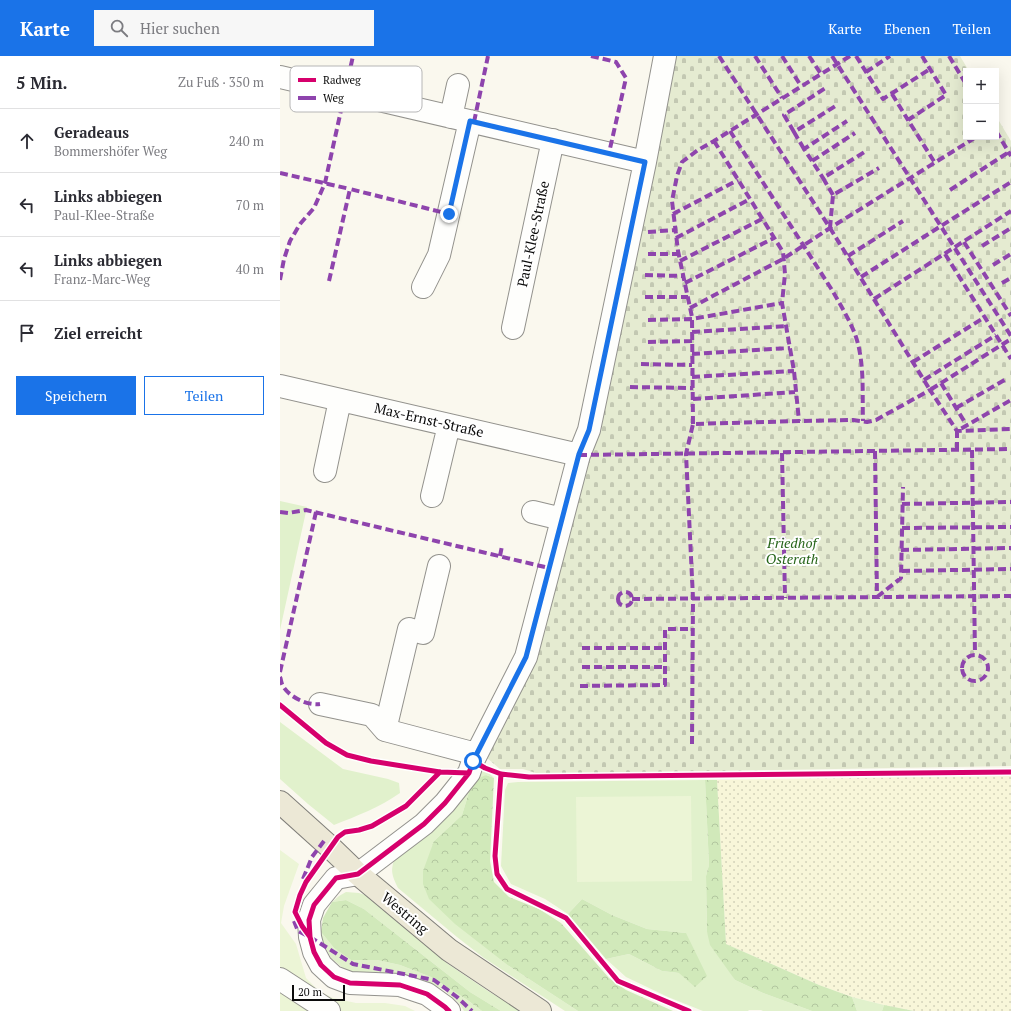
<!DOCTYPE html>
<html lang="de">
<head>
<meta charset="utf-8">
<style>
	body { margin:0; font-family:"PT Serif",serif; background:#f7f7f7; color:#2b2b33 }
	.controls { position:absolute; right:12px; top:12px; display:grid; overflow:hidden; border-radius:0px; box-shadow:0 4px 16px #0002 }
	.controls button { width:36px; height:36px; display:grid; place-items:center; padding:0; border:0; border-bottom:1px solid #e1e1e2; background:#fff; color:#2b2b33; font:20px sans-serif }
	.scale { position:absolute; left:12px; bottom:10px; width:53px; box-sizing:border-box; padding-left:4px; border:2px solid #0b0b0b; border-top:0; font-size:11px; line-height:14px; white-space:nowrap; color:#0b0b0b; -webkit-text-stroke:3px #fff; paint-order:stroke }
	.stop { position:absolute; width:12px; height:12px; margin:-9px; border:3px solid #1a73e8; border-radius:50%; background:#fff }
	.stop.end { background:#1a73e8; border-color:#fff; box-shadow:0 1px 4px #0008 }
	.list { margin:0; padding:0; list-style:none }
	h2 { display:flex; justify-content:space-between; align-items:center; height:52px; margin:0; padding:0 16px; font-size:17px }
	h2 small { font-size:13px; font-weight:400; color:#7c7c81 }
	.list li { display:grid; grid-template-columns:26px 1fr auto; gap:12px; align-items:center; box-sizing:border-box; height:64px; padding:0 16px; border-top:1px solid #e1e1e2 }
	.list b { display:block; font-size:15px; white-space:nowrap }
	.list p { margin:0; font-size:13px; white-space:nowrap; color:#7c7c81 }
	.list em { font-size:13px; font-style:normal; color:#7c7c81 }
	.actions { display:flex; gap:8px; padding:12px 16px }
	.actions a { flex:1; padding:9px 0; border:1px solid #1a73e8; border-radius:0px; text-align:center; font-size:14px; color:#1a73e8 }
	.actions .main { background:#1a73e8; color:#fff }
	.icon { flex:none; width:22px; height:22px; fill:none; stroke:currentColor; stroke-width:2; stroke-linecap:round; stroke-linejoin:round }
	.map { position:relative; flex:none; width:731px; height:955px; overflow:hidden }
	header { display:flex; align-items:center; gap:24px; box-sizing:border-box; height:56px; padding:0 20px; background:#1a73e8; color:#fff }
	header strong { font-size:19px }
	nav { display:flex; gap:22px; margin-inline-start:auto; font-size:14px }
	.search { width:280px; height:36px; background:#f7f7f7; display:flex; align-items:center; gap:10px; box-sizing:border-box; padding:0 14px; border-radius:0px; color:#7c7c81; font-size:15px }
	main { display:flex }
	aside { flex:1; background:#fff }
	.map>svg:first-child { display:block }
	.farmland { fill:url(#farmland-dots) }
	.green { fill:#e1f1cc }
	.forest { fill:url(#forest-crowns) }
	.cemetery { fill:url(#cemetery-stones) }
	.pitch { fill:#ecf5d6 }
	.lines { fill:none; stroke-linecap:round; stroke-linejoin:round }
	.minor-casing { stroke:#93928d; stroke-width:24 }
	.major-casing { stroke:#807f7a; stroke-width:24 }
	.minor { stroke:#fefefc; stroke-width:22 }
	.major { stroke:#ece8d6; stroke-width:22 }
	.quiet { stroke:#8e44ad; stroke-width:4; stroke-dasharray:8 4; stroke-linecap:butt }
	.cycleway-casing { stroke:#fff; stroke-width:8 }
	.cycleway { stroke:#d6006c; stroke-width:5 }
	.route { stroke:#1a73e8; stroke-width:5 }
	.labels { text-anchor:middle; stroke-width:4; stroke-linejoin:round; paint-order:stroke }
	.street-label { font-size:14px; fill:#0b0b0b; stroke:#fff }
	.park-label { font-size:14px; font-style:italic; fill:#266519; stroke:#fff }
	.key { fill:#fff; stroke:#b6b6b6; stroke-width:1 }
	.key-label { font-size:11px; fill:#0b0b0b }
</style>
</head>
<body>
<header>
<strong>Karte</strong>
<div class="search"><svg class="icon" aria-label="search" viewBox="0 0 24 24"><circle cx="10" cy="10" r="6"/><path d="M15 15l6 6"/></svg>Hier suchen</div>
<nav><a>Karte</a><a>Ebenen</a><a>Teilen</a></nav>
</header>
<main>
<aside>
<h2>5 Min.<small>Zu Fuß · 350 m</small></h2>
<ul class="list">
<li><svg class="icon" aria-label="ahead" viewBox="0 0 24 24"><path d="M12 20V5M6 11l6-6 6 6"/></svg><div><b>Geradeaus</b><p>Bommershöfer Weg</p></div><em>240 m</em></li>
<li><svg class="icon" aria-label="left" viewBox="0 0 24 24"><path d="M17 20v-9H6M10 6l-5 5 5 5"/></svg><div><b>Links abbiegen</b><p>Paul-Klee-Straße</p></div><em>70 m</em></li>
<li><svg class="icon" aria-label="left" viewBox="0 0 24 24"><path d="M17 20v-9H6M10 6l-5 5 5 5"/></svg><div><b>Links abbiegen</b><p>Franz-Marc-Weg</p></div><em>40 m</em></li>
<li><svg class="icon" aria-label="arrive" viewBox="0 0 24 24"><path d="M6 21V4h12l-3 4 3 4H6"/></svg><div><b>Ziel erreicht</b></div></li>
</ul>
<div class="actions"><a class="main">Speichern</a><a>Teilen</a></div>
</aside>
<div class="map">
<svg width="731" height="955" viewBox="0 0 731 955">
	<defs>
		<pattern id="farmland-dots" width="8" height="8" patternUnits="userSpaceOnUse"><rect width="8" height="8" fill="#f8f6d9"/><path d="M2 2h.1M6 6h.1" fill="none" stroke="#d3d2b9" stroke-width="1.8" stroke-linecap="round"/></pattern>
		<pattern id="forest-crowns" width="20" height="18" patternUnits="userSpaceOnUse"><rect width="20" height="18" fill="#d1e9ba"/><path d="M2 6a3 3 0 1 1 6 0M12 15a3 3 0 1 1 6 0" fill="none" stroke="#b2c69f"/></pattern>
		<pattern id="cemetery-stones" width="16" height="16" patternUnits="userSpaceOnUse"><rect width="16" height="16" fill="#e5ebd1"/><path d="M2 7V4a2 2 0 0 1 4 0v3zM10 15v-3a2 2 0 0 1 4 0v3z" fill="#c3c8b2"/></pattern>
	</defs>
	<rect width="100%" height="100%" fill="#faf8ee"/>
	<!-- farmland -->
	<path class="farmland" d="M731 720V955H634L604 949 572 941 539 929 446 888 437 724Z"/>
	<!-- green -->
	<path class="green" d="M0 445 27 451 0 574Z
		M0 666 63 713 108 723 119 727 120 737C100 751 77 760 54 769L28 748 0 723Z
		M207 715 214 722 206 719 190 733 182 759 154 785 229 910 298 955H285L204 902 177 881 118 832C110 816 111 814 116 797L199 716Z
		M425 724 429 809 426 820 427 876 455 924 483 937 532 955H483L481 954H469L468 955H423L388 941 346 921 326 903 349 898 382 915 399 917 406 877 367 873 332 859 302 843 288 858 265 843 231 828 221 810 225 734 228 727 238 726Z
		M66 836 79 837 85 839 168 908 208 935 241 955H221L190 936 84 853 66 844 52 846 59 840Z
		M41 876 54 892 71 904H97L120 909 151 921 186 943 202 955H184L179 947 163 933 137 923 120 920 78 918 64 913 51 902 43 886Z
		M572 941 604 949 602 955H577Z"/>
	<!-- forest -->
	<path class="forest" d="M206 719 214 722 210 805 214 826 229 841 259 853 281 867 329 922 346 934 393 955H298L229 910 175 868 149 843 143 828V815L154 785 182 759 190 733 199 722Z
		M425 724H437L446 888 539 929 572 941 577 955H532L483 937 455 924 430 889 427 876 426 820 429 809Z
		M302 843 332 859 367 873 406 877 427 920 415 931 399 917 382 915 349 898 326 903 288 858Z
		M66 844 84 853 190 936 221 955H202L186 943 151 921 120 909 97 904H71L54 892 41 876 43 862 52 846Z
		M604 949 634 955H602Z"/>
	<!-- cemetery -->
	<path class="cemetery" d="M390 0H680L689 15H686V81H716V60L731 85V710L259 718 243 713H220L207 702 275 534 308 410Z"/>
	<!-- pitch -->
	<path class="pitch" d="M411 740 412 825 297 826 296 741Z
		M0 794 19 808 4 850 1 867 16 888 26 922 39 935 53 942 76 947H105L125 950 135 955H0Z"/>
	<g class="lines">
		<!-- minor casing -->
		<g class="minor-casing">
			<path id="minor" d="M0 21 365 106
				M171 61 178 29
				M143 231 159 199 190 65
				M233 272 273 84
				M0 330 299 399
				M45 415 60 344
				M152 440 169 369
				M253 456 282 463
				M40 648 92 659 105 674 196 698
				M105 674 129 573 143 577 159 510
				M0 923 49 955
				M169 955 165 951 147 938 120 929 70 927 54 921 41 909 34 896 30 881 29 864 34 849 56 822 78 818 144 768 165 747 189 717 193 705 246 601 299 399 309 374 365 106 385 0"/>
		</g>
		<!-- major casing -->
		<g class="major-casing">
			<path id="major" d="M0 746 50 791 78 818 169 894 260 955"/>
		</g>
		<!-- minor -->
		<use href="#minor" class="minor"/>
		<!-- major -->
		<use href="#major" class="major"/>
		<!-- quiet -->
		<path class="quiet" d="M311 0 336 6 346 22 329 97
			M439 0 550 172 650 334 731 283
			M475 0 502 42
			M502 0 521 30
			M529 0 541 18
			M552 0 731 280
			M576 0 603 43 650 13
			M642 0 666 39 628 64 655 107
			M669 0 686 28
			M586 16 610 0
			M612 38 628 64
			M194 66 208 0
			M450 75 552 234C560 248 569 263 575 278 585 306 582 337 583 365
			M716 75 731 100
			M514 76 504 59 547 31
			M434 85 503 196 505 218 502 247 514 315 519 365
			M524 93 514 76 557 49
			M532 105 524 93 567 65
			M0 117 70 133
			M545 125 532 105 575 77
			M670 134 729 96
			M553 139 543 122 586 95
			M393 158 458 124
			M550 172 553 139 599 112
			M368 176 395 174
			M396 182 470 143
			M684 186 731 260
			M702 190 731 172
			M368 198H399
			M665 198 731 303
			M568 200 623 165
			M400 205 482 163
			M713 209 731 198
			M365 219 403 220
			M581 221 661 170 731 126
			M0 224 4 203 10 185 20 168 34 152 45 127 73 0
			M49 225 70 133 169 158
			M405 227 494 182
			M722 227 731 222
			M365 241H408
			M594 243 731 155
			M410 252 503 203 550 172 696 81
			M368 264 412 263 502 247
			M412 276 506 270
			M368 286 412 285
			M412 298 510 292
			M633 306 705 261
			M361 308 412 309
			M412 321 514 315
			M644 324 716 279
			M661 327 687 370
			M350 331 413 332
			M413 343 515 336
			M676 352 728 322
			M413 368 412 261 398 195 392 145 397 120 402 106 418 94 434 85 570 0
			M677 394V375L731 344
			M692 394 695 598
			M595 395 597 541
			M502 397 505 542
			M299 399 731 393
			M622 448 731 446
			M0 456 8 457 26 454 269 512
			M622 472 731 471
			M621 494 731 492
			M220 500 222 490
			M622 515 731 513
			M338 543a7 7 0 1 1 14 0a7 7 0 1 1-14 0Z
			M597 541 621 522 623 431
			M352 543 731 540
			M302 592H385
			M682 612a13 13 0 1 1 26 0a13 13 0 1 1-26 0Z
			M302 611H385
			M0 616 36 456
			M0 621C1 623 1 626 2 628 7 640 27 650 40 648
			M300 630 385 629V573H412
			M412 688 413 542 406 398 413 368 519 365 573 364 587 366 596 364 650 334 677 375 731 373
			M23 823 32 801 44 785
			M14 865 18 875 30 881 73 908 154 924 177 941 192 955"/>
		<!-- cycleway casing -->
		<g class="cycleway-casing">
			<path id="cycleway" d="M0 649 46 687 67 699 91 705 160 716 189 717
				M221 718 215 800 217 818 227 833 286 862 338 925 409 955
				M30 881 22 870 15 856 20 839 26 826 58 781 65 776 79 774 92 770 126 750 160 716
				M169 955 165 951 147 938 120 929 70 927 54 921 41 909 34 896 30 881 29 864 34 849 56 822 78 818 144 768 165 747 189 717 193 705 205 712 221 718 249 721 731 716"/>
		</g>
		<!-- cycleway -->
		<use href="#cycleway" class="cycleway"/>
	</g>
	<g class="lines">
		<!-- route -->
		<path class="route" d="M169 158 190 65 365 106 309 374 299 398 246 601 193 705"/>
	</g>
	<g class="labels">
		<!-- street labels -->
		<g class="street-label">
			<text transform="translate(253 178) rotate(-78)" y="5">Paul-Klee-Straße</text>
			<text transform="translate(149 364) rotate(13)" y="5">Max-Ernst-Straße</text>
			<text transform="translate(125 857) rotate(40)" y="5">Westring</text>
		</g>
		<!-- park labels -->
		<g class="park-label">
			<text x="512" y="492">Friedhof<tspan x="512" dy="16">Osterath</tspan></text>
		</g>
	</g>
	<!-- legend -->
	<rect x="10" y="10" width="132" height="46" rx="6" class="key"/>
	<rect x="18" y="22" width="18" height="4" fill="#d6006c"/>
	<rect x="18" y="40" width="18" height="4" fill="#8e44ad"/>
	<g class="key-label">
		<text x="43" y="28">Radweg</text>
		<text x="43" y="46">Weg</text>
	</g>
</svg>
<div class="controls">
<button>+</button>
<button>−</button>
</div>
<div class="scale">20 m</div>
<div class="stop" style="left:193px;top:705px"></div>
<div class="stop end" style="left:169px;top:158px"></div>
</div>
</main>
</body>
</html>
